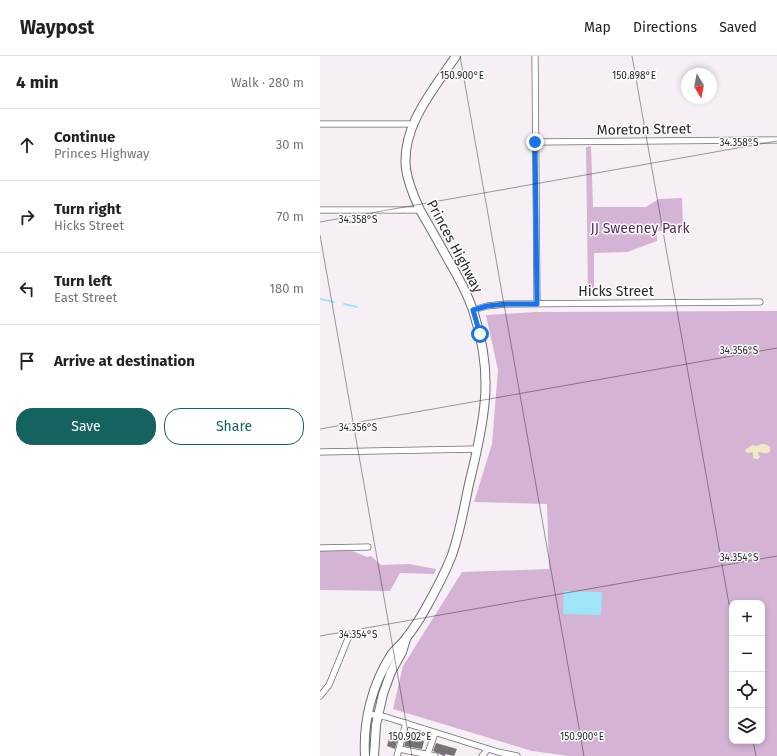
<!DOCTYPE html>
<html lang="en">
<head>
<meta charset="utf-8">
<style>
	body { margin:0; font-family:"Fira Sans",sans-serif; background:#f6f6f6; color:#202124 }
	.controls { position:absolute; right:12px; bottom:12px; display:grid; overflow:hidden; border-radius:8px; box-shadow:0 2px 6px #0003 }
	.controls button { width:36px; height:36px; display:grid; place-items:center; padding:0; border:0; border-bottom:1px solid #e0e0e0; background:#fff; color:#202124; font:20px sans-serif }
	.compass { position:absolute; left:361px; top:12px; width:36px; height:36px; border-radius:50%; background:#fff; box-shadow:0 2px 6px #0003; rotate:170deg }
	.stop { position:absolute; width:12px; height:12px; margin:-9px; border:3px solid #1a73e8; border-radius:50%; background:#fff }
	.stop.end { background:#1a73e8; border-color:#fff; box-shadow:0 1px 4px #0008 }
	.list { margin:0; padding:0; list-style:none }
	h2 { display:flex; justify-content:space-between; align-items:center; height:52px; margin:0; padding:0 16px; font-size:17px }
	h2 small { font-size:13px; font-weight:400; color:#757577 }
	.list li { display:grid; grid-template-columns:26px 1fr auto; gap:12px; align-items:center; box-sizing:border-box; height:72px; padding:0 16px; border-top:1px solid #e0e0e0 }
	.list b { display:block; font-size:15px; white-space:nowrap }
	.list p { margin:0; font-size:13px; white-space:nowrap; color:#757577 }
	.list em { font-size:13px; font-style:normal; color:#757577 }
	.actions { display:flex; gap:8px; padding:12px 16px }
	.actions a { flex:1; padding:9px 0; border:1px solid #146361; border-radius:16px; text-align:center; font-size:14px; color:#146361 }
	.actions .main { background:#146361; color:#fff }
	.icon { flex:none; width:22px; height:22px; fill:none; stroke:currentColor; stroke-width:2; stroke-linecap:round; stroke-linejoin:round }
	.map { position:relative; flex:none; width:457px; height:700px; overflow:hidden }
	header { display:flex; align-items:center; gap:24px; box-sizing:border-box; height:56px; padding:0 20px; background:#fff; border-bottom:1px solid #e0e0e0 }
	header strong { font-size:19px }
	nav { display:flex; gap:22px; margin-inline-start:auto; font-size:14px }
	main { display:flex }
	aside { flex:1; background:#fff }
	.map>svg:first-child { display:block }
	.green { fill:#d4b3d4; fill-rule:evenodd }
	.sand { fill:#f2e8c3 }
	.water { fill:#a0e4f7 }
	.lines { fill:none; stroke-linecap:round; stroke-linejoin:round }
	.stream { stroke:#a0e4f7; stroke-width:2 }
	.building { fill:#777177 }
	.street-casing { stroke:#716b71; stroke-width:7 }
	.secondary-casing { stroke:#716b71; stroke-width:10 }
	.street { stroke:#fff; stroke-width:5.5 }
	.secondary { stroke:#fff; stroke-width:8 }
	.route { stroke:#1a73e8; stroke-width:5 }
	.ticks { fill:none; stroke:#2a272a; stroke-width:1; stroke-opacity:0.45 }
	.labels { text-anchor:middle; stroke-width:3; stroke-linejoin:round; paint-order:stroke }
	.street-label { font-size:14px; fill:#2a272a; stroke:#fff }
	.park-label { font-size:14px; fill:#5a275a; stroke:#fff }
	.ticks-label { font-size:10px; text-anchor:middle; fill:#2a272a; stroke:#fff; stroke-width:3; stroke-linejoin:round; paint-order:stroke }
</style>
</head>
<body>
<header>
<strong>Waypost</strong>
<nav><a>Map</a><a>Directions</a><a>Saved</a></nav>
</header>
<main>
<aside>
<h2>4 min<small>Walk · 280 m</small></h2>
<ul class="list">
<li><svg class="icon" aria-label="ahead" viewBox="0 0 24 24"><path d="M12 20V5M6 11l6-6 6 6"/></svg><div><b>Continue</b><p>Princes Highway</p></div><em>30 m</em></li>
<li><svg class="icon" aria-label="right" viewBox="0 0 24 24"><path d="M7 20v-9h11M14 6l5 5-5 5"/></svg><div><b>Turn right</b><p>Hicks Street</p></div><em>70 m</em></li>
<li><svg class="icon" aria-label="left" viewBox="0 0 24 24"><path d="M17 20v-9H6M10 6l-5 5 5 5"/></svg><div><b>Turn left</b><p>East Street</p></div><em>180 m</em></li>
<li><svg class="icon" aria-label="arrive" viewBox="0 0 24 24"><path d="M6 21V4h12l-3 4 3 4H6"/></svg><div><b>Arrive at destination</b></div></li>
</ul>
<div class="actions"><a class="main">Save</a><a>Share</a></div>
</aside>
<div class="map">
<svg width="457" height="700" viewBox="0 0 457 700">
	<rect width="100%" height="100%" fill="#f6f0f6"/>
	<!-- green -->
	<path class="green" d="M271 90 273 151H326L339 143 362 142 363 173 337 175V185L307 196 274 197V240H268L266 91Z
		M457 255V700H249L212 695 73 653 83 610 142 516 229 513 227 448 154 446 172 388 178 314 166 259 215 256ZM412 547H442V685H412Z
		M0 495H32L47 501 51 500 61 509 89 508 116 513 114 518 80 517 70 535 0 534Z"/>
	<!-- sand -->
	<path class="sand" d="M441 388C445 387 447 389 450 391 452 400 443 397 438 396V398L440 401 438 403H436L433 402V396L428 397 426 396 425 394 432 389 437 390Z"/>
	<!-- water -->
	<path class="water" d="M244 535 282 536 281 559 243 558Z"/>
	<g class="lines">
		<!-- stream -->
		<path class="stream" d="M0 243 14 246
			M24 248 37 251"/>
	</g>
	<!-- building -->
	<path class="building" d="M71 675 79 677 75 693 67 690Z
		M87 680 104 685 102 693 84 690Z
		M116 687 137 693 134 700 125 698V700H124L113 695Z"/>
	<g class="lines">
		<!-- street casing -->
		<g class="street-casing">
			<path id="street" d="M215 0 217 247
				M0 68H93
				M215 86 457 84
				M0 154H100
				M153 254 167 250 186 248 440 246
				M0 396 157 393
				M0 492 48 491
				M0 640 9 629 29 580
				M48 658 66 661 178 696 197 700
				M86 667 79 693 115 700
				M77 700 79 693
				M107 700 115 677
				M162 700 168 693"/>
		</g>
		<!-- secondary casing -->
		<g class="secondary-casing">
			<path id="secondary" d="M45 700C43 665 52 629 71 599 76 592 82 588 87 581 94 572 101 561 107 550 116 534 125 517 132 499 140 476 144 452 149 428 156 400 163 371 165 342 167 315 163 287 155 261 150 242 140 224 130 207 120 189 110 171 100 154 94 141 88 127 86 113 81 70 114 33 136 0
				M54 700 56 669 63 638 71 616 82 596 86 583"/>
		</g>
		<!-- street -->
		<use href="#street" class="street"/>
		<!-- secondary -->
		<use href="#secondary" class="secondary"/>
	</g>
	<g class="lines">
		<!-- route -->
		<path class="route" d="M160 278 153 254 167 250 186 248H217L215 86"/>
	</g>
	<!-- ticks -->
	<path class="ticks" d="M140 0 264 700M312 0 412 565M0 166 457 85M0 179 92 700M0 373 457 292M0 580 457 500M433 685 436 700"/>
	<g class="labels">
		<!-- street labels -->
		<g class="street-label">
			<text transform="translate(324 73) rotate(-1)" y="5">Moreton Street</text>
			<text transform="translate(135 190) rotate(62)" y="5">Princes Highway</text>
			<text x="296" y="240">Hicks Street</text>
		</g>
		<!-- park labels -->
		<g class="park-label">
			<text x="320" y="177">JJ Sweeney Park</text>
		</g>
	</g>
	<g class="ticks-label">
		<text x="142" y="23">150.900°E</text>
		<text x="314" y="23">150.898°E</text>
		<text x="419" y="90">34.358°S</text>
		<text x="38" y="167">34.358°S</text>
		<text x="419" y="298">34.356°S</text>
		<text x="38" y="375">34.356°S</text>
		<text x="419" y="505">34.354°S</text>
		<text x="38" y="582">34.354°S</text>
		<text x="90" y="684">150.902°E</text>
		<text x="262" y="684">150.900°E</text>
	</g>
</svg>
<div class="controls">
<button>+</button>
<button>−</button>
<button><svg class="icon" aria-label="locate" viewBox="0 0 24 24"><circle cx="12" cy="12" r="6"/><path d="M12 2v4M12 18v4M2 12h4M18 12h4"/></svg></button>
<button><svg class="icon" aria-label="layers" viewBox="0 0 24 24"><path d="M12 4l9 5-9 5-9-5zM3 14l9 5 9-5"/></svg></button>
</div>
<svg class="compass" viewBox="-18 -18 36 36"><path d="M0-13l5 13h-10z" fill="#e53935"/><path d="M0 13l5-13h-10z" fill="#757577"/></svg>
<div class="stop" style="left:160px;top:278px"></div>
<div class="stop end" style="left:215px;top:86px"></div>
</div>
</main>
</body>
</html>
